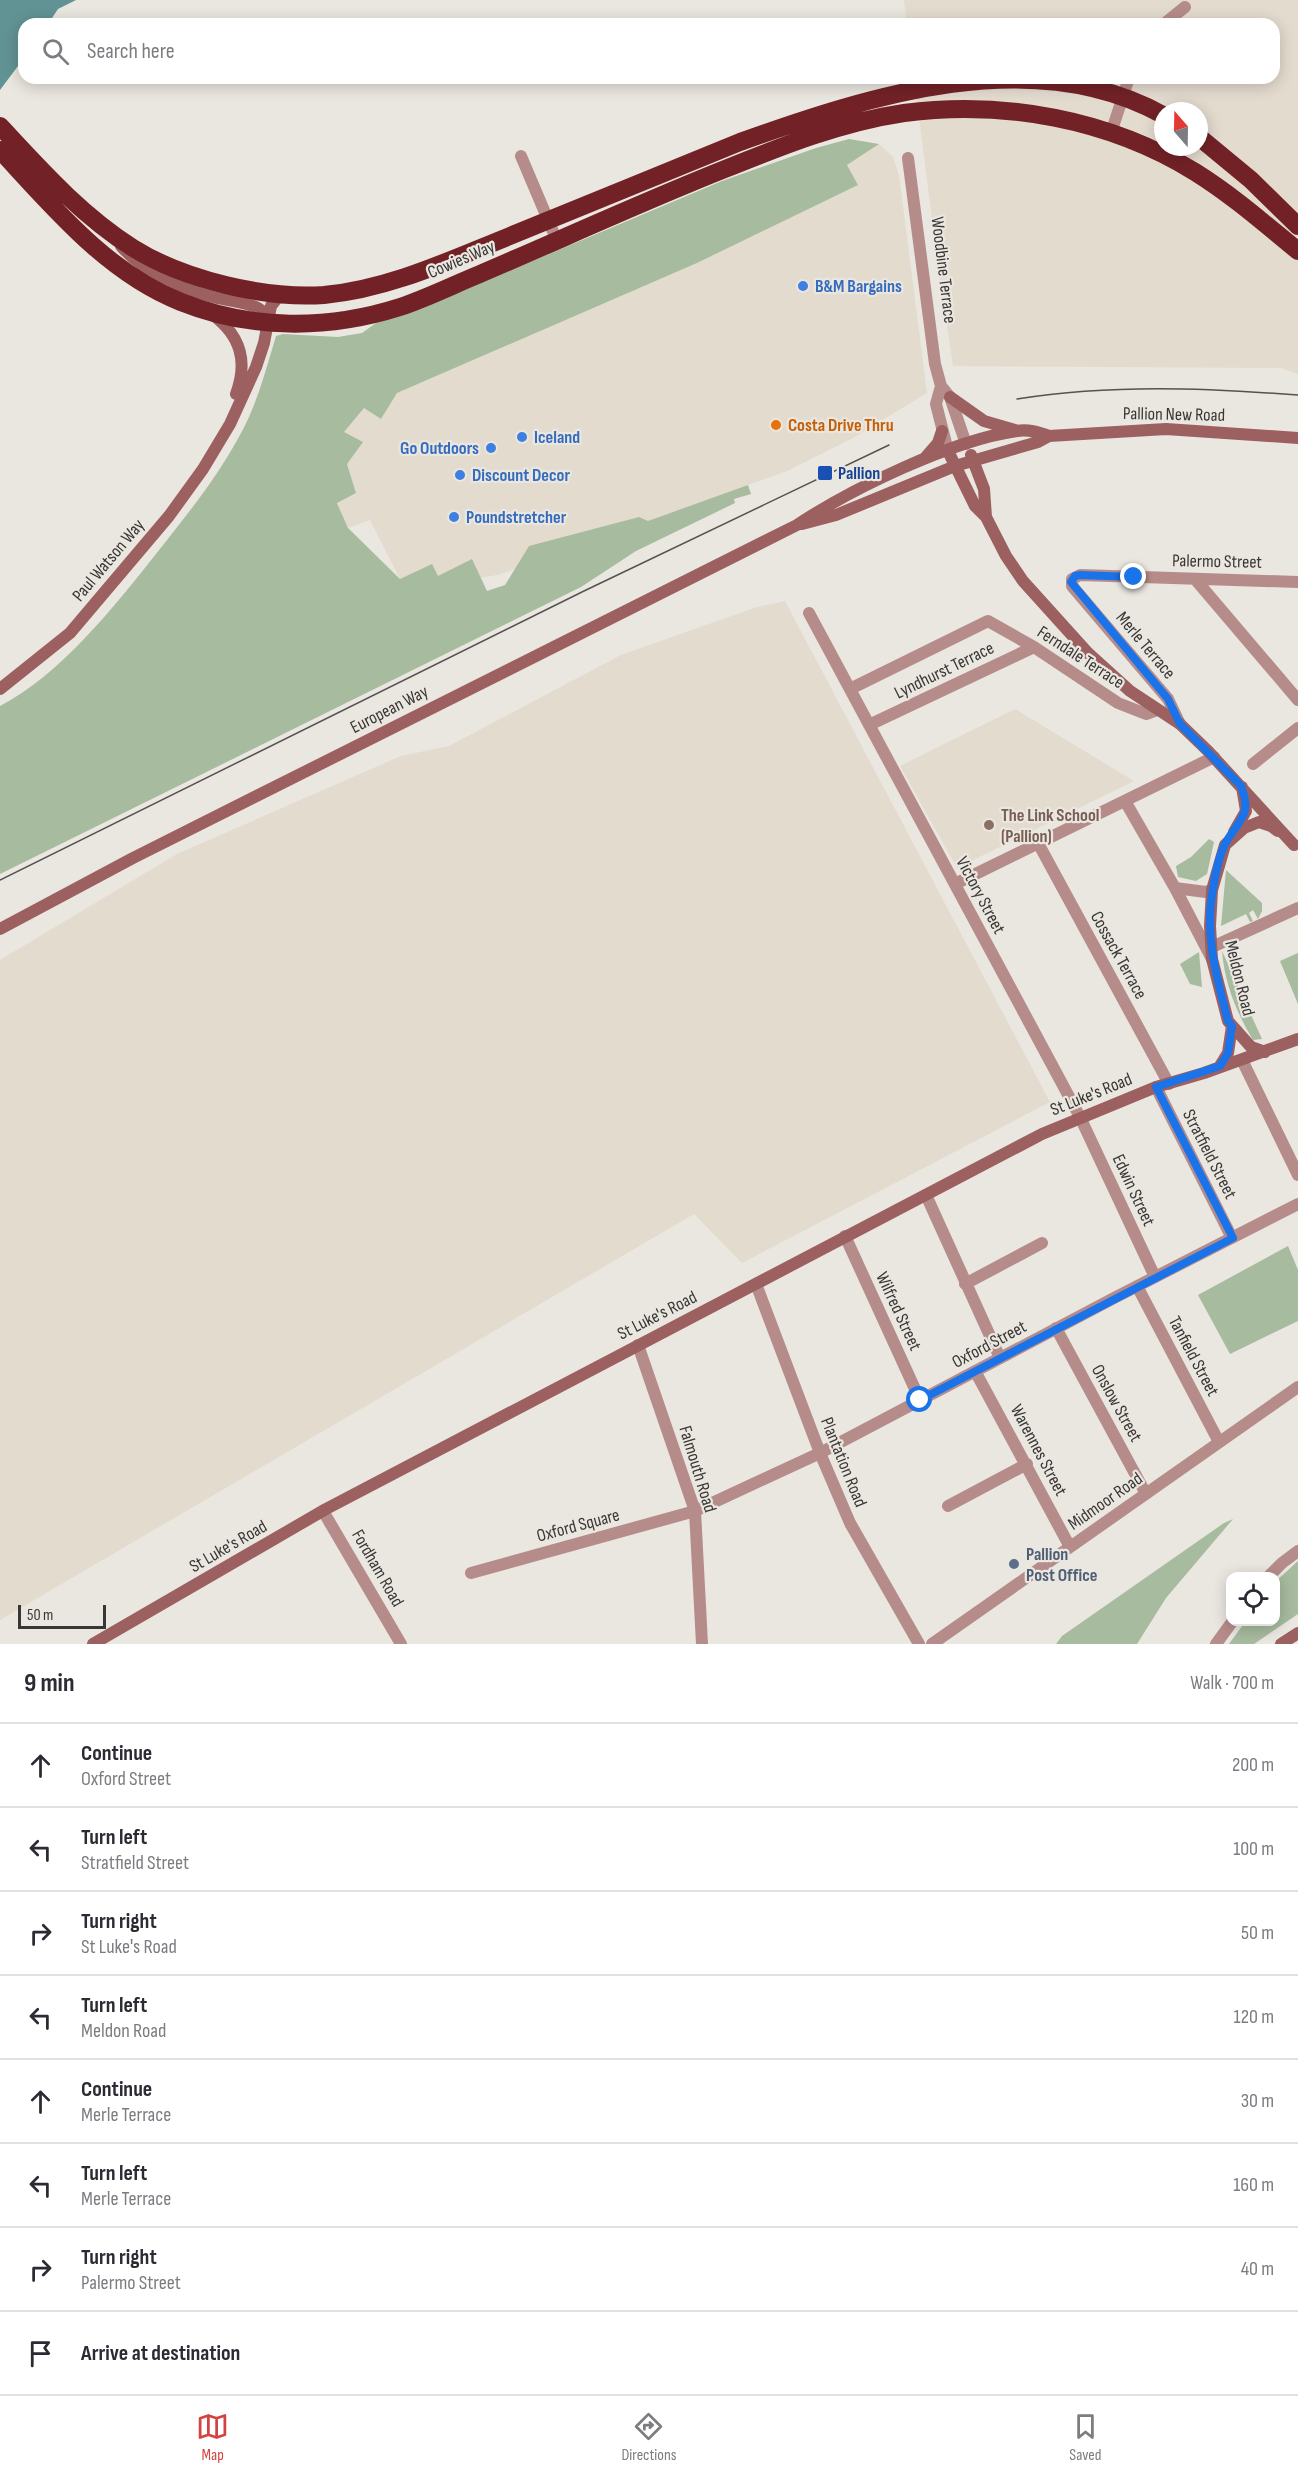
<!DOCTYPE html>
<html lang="en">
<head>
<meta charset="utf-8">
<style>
	body { margin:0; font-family:"Sofia Sans Condensed",sans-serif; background:#f7f7f7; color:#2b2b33 }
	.controls { position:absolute; right:18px; bottom:18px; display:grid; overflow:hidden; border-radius:12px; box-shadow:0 3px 15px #0003 }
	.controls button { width:54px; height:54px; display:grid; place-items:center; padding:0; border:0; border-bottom:2px solid #e1e1e2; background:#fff; color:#2b2b33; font:30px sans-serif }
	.compass { position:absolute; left:1154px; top:102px; width:54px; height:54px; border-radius:50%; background:#fff; box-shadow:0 3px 15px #0003; rotate:340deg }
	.scale { position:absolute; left:18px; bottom:15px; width:88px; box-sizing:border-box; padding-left:6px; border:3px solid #393735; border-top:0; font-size:16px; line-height:21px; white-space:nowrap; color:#393735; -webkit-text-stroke:4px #eae6e0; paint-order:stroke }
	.stop { position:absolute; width:18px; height:18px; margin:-14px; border:4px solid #1a73e8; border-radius:50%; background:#fff }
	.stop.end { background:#1a73e8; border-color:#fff; box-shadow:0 2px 6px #0008 }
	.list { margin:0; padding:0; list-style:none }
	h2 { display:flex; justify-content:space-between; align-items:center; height:78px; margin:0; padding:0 24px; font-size:26px }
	h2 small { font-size:20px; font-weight:400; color:#7c7c81 }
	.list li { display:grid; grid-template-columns:39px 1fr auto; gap:18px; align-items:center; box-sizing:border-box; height:84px; padding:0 24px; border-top:2px solid #e1e1e2 }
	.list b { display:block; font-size:22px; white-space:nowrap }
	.list p { margin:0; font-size:20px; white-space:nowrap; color:#7c7c81 }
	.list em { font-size:20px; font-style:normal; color:#7c7c81 }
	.icon { flex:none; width:33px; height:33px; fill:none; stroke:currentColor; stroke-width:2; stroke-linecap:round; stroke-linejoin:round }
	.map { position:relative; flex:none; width:1298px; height:1644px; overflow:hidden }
	.search { position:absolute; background:#fff; box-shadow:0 3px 15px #0003; left:18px; right:18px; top:18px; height:66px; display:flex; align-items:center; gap:15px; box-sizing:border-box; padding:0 21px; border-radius:18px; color:#7c7c81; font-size:22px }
	.sheet { height:750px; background:#fff }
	nav { display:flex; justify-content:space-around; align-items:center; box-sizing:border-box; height:84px; border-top:2px solid #e1e1e2; background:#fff; font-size:16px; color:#7c7c81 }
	nav a { display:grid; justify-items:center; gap:3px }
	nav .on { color:#d34441 }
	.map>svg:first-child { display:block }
	.built { fill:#e4dbcf; fill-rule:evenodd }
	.green { fill:#a7bb9f }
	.water { fill:#629394 }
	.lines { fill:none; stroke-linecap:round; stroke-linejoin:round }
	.street { stroke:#b68c8a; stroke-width:12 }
	.secondary { stroke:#9b605f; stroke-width:12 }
	.highway { stroke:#722226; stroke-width:18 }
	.tram { stroke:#555250; stroke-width:1.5 }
	.route { stroke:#1a73e8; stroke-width:8 }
	.shop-dot { fill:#3f7fe0; stroke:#eae6e0; stroke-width:2 }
	.food-dot { fill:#e8710a; stroke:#eae6e0; stroke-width:2 }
	.transit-dot { fill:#1a4fb4; stroke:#eae6e0; stroke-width:2 }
	.education-dot { fill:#8d6e63; stroke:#eae6e0; stroke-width:2 }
	.service-dot { fill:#5c6f8a; stroke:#eae6e0; stroke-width:2 }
	.labels { text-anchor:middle; stroke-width:4.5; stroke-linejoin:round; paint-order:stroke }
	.street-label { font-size:18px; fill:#393735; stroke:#eae6e0 }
	.shop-label { font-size:18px; font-weight:bold; fill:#366cbe; stroke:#eae6e0; text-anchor:start }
	.food-label { font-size:18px; font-weight:bold; fill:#c56008; stroke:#eae6e0; text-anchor:start }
	.transit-label { font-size:18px; font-weight:bold; fill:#164399; stroke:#eae6e0; text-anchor:start }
	.education-label { font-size:18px; font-weight:bold; fill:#785e54; stroke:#eae6e0; text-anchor:start }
	.service-label { font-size:18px; font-weight:bold; fill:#4e5e75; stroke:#eae6e0; text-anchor:start }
</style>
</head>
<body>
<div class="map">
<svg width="1298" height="1644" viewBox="0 0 1298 1644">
	<rect width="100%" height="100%" fill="#eae6e0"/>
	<!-- built -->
	<path class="built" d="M904 0H1298V374L1281 368 953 366 937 258 914 78H1274V24H907ZM1163 111H1199V147H1163Z
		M879 144 893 157 899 175 927 393 853 438 787 471 498 575 440 583 400 579 370 520 348 528 337 502 356 493 347 464 344 432 364 407 381 419 397 393 697 263 858 185 847 165Z
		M785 601 1050 1102 742 1263 694 1214 0 1620V960L177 854 401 756 449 746 621 655 757 607Z
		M1015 709 1134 781 957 868 900 766Z"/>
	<!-- green -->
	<path class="green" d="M849 139 879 144 847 165 858 185 697 263 397 393 381 419 364 408 344 432 363 442 347 464 356 493 337 503 348 528 400 579 432 564 438 576 472 559 487 591 505 585 529 546 639 517 648 521 748 485 751 494 734 499 735 503 636 551 581 587 0 874V706C60 675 114 607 156 554 186 516 217 478 240 435 257 405 266 369 276 336L283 334 338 337 362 333 376 323 419 309 722 181 816 148Z
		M1209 839 1214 842 1207 874 1196 881 1178 877 1176 866 1191 857Z
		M1226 870 1262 903V911L1258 919 1253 910 1249 913 1253 921 1250 922 1246 914 1221 926Z
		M1222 951 1262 1039 1253 1040C1236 1011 1225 985 1222 951Z
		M1199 952 1202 987 1190 984 1180 964Z
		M1298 953V1004L1280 961Z
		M1288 1246 1298 1270V1321L1230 1354 1198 1295Z
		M1233 1519 1166 1598 1137 1644H1056L1062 1636 1224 1523Z
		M1298 1561V1614L1254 1644H1229L1245 1622H1276V1581Z"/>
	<!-- water -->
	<path class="water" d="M0 0H76L58 9 48 24H24V58L0 90Z"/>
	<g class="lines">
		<!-- street -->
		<path class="street" d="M1164 24 1185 7
			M1111 133 1129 78
			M521 156 557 241
			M908 158 935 364 941 386 950 397 966 444
			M941 386 936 404 948 451
			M1195 579 1298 700
			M809 613 1080 1117 1155 1277
			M850 689 988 621 1034 647 1118 703 1146 714 1157 710
			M1180 724 1168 699 1072 586V579L1080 575 1298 582
			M869 725 1034 647
			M1253 764 1298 728
			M1125 801 1175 888 1212 959
			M1038 843 1169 1084
			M955 884 1214 757
			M1175 888 1206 892 1212 890
			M1212 947 1298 908
			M1242 1060 1298 1175
			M1156 1087 1232 1238
			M926 1195 1000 1358
			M845 1236 920 1400
			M756 1284 820 1453 850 1523 919 1644
			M965 1284 1042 1243
			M1137 1286 1219 1442
			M1056 1328 1146 1494
			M638 1345 695 1511 702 1644
			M975 1371 1070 1547
			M948 1506 1027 1464
			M323 1511 401 1644
			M471 1573 695 1511 820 1453 1114 1298 1298 1204
			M1269 1576 1282 1563 1298 1551
			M932 1644 1298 1387
			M1216 1644 1232 1622"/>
		<!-- secondary -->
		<path class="secondary" d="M121 246C144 273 183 290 217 298 230 301 246 302 258 308 264 311 266 316 268 322
			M213 315C241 336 248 362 236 394
			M950 397 984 421 1015 430
			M948 451 975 506 986 517 1006 556 1023 581 1088 653 1130 691 1180 724 1208 751 1294 845
			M971 455 984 489 986 517
			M925 458 938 443 942 431
			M802 524 836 515 955 466 1038 442 1049 436
			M0 689 70 633 169 516 203 469 230 424 256 367 264 343 271 306 281 293
			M1234 832 1246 811 1242 787
			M0 929 133 858 797 525C851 489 952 440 1017 431 1028 429 1038 432 1049 436L1166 429 1298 438
			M1265 1052 1251 1047 1228 1021 1212 959 1210 926 1212 890 1225 845 1244 828 1259 822 1271 826 1278 831
			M1220 1066 1228 1053 1232 1026
			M93 1644 326 1509 1042 1134 1156 1087 1204 1073 1298 1039
			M1281 1644 1298 1633"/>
		<!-- highway -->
		<path class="highway" d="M0 126C41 170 81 215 133 248 184 280 265 299 324 295 389 289 450 260 510 236 587 205 663 173 740 142 871 95 1033 43 1163 115
			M1199 137 1251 180 1298 226
			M0 150C52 206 107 273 181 302 251 330 328 330 400 307 427 298 453 285 480 274 562 239 642 202 725 169 782 146 842 122 904 113 1004 100 1109 119 1195 172 1232 195 1265 224 1298 251"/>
		<!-- tram -->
		<path class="tram" d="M1017 399C1112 384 1203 388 1298 395
			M0 880 584 591 889 445"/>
	</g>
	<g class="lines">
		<!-- route -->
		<path class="route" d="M920 1400 1233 1238 1156 1087 1220 1066 1228 1053 1232 1026 1228 1021C1217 978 1204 934 1213 889 1215 875 1219 856 1225 844 1238 820 1253 816 1241 786L1180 724 1168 699 1071 582 1075 576 1080 575 1134 577"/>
	</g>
	<!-- markers -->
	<g class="shop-dot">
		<circle cx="803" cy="286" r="6"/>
		<circle cx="522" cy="437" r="6"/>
		<circle cx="491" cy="448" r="6"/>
		<circle cx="460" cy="475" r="6"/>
		<circle cx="454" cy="517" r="6"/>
	</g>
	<circle class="food-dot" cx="776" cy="425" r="6"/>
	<rect class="transit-dot" x="817" y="465" width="16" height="16" rx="3"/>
	<circle class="education-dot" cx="989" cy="825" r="6"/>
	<circle class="service-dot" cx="1014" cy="1564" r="6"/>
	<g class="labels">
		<!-- street labels -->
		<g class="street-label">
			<text transform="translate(461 259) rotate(-23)" y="6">Cowies Way</text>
			<text transform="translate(944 270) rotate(83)" y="6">Woodbine Terrace</text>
			<text transform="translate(1174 414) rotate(1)" y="6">Pallion New Road</text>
			<text transform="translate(108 560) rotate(-50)" y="6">Paul Watson Way</text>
			<text transform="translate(1217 561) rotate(1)" y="6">Palermo Street</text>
			<text transform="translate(1146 645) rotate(50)" y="6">Merle Terrace</text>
			<text transform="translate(1081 657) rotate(33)" y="6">Ferndale Terrace</text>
			<text transform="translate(944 670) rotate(-26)" y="6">Lyndhurst Terrace</text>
			<text transform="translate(389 709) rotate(-27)" y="6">European Way</text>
			<text transform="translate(981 895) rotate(62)" y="6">Victory Street</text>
			<text transform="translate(1119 955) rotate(61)" y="6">Cossack Terrace</text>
			<text transform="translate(1240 978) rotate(76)" y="6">Meldon Road</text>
			<text transform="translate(1091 1094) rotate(-22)" y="6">St Luke's Road</text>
			<text transform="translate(1210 1154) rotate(63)" y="6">Stratfield Street</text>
			<text transform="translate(1134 1190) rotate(65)" y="6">Edwin Street</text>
			<text transform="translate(899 1311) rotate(65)" y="6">Wilfred Street</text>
			<text transform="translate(657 1315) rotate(-27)" y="6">St Luke's Road</text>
			<text transform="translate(989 1344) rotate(-28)" y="6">Oxford Street</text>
			<text transform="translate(1194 1356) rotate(62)" y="6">Tanfield Street</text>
			<text transform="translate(1117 1403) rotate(61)" y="6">Onslow Street</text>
			<text transform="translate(1039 1450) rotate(62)" y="6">Warennes Street</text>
			<text transform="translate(844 1462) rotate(68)" y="6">Plantation Road</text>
			<text transform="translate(698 1469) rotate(73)" y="6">Falmouth Road</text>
			<text transform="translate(1105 1501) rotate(-35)" y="6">Midmoor Road</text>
			<text transform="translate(578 1525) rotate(-15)" y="6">Oxford Square</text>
			<text transform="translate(228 1546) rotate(-30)" y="6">St Luke's Road</text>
			<text transform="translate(378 1568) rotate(60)" y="6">Fordham Road</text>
		</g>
		<!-- shop labels -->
		<g class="shop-label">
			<text x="815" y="292">B&amp;M Bargains</text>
			<text x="534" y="443">Iceland</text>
			<text x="479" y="454" text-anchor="end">Go Outdoors</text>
			<text x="472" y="481">Discount Decor</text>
			<text x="466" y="523">Poundstretcher</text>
		</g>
		<!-- food labels -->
		<g class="food-label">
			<text x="788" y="431">Costa Drive Thru</text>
		</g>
		<!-- transit labels -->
		<g class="transit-label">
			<text x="838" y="479">Pallion</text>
		</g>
		<!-- education labels -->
		<g class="education-label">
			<text x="1001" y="821">The Link School<tspan x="1001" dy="21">(Pallion)</tspan></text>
		</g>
		<!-- service labels -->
		<g class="service-label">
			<text x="1026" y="1560">Pallion<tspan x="1026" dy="21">Post Office</tspan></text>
		</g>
	</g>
</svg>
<div class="controls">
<button><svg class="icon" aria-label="locate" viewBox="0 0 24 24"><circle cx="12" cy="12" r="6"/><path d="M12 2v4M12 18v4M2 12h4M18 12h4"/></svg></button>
</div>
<svg class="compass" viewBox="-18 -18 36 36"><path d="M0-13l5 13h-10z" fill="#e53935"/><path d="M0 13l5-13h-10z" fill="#7c7c81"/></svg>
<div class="scale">50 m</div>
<div class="stop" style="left:920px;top:1400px"></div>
<div class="stop end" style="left:1134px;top:577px"></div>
<div class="search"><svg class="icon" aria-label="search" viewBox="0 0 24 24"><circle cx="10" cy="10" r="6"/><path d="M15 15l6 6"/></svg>Search here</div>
</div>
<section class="sheet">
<h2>9 min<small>Walk · 700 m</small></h2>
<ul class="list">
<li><svg class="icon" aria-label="ahead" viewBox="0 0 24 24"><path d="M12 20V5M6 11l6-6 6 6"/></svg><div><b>Continue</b><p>Oxford Street</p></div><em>200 m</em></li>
<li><svg class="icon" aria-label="left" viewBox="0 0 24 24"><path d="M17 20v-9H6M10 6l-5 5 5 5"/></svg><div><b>Turn left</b><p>Stratfield Street</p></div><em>100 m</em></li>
<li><svg class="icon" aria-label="right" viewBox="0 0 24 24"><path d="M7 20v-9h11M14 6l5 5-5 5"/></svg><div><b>Turn right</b><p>St Luke's Road</p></div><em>50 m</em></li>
<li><svg class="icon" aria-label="left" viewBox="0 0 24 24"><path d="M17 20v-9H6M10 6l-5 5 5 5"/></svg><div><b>Turn left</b><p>Meldon Road</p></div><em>120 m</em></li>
<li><svg class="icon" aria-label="ahead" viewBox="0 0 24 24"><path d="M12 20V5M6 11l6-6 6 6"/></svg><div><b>Continue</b><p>Merle Terrace</p></div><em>30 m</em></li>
<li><svg class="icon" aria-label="left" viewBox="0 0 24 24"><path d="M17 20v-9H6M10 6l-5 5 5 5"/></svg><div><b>Turn left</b><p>Merle Terrace</p></div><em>160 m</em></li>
<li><svg class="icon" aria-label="right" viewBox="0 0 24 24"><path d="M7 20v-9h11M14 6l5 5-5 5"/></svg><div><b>Turn right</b><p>Palermo Street</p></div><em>40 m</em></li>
<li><svg class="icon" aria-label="arrive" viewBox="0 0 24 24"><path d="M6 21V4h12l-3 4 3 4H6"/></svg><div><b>Arrive at destination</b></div></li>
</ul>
</section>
<nav>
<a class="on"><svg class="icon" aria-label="map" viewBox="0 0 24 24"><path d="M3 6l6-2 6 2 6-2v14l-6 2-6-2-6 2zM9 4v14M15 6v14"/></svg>Map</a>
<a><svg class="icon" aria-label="directions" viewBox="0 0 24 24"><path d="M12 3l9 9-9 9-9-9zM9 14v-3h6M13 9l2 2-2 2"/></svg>Directions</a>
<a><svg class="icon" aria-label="saved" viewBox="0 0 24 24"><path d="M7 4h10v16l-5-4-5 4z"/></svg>Saved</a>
</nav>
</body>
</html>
